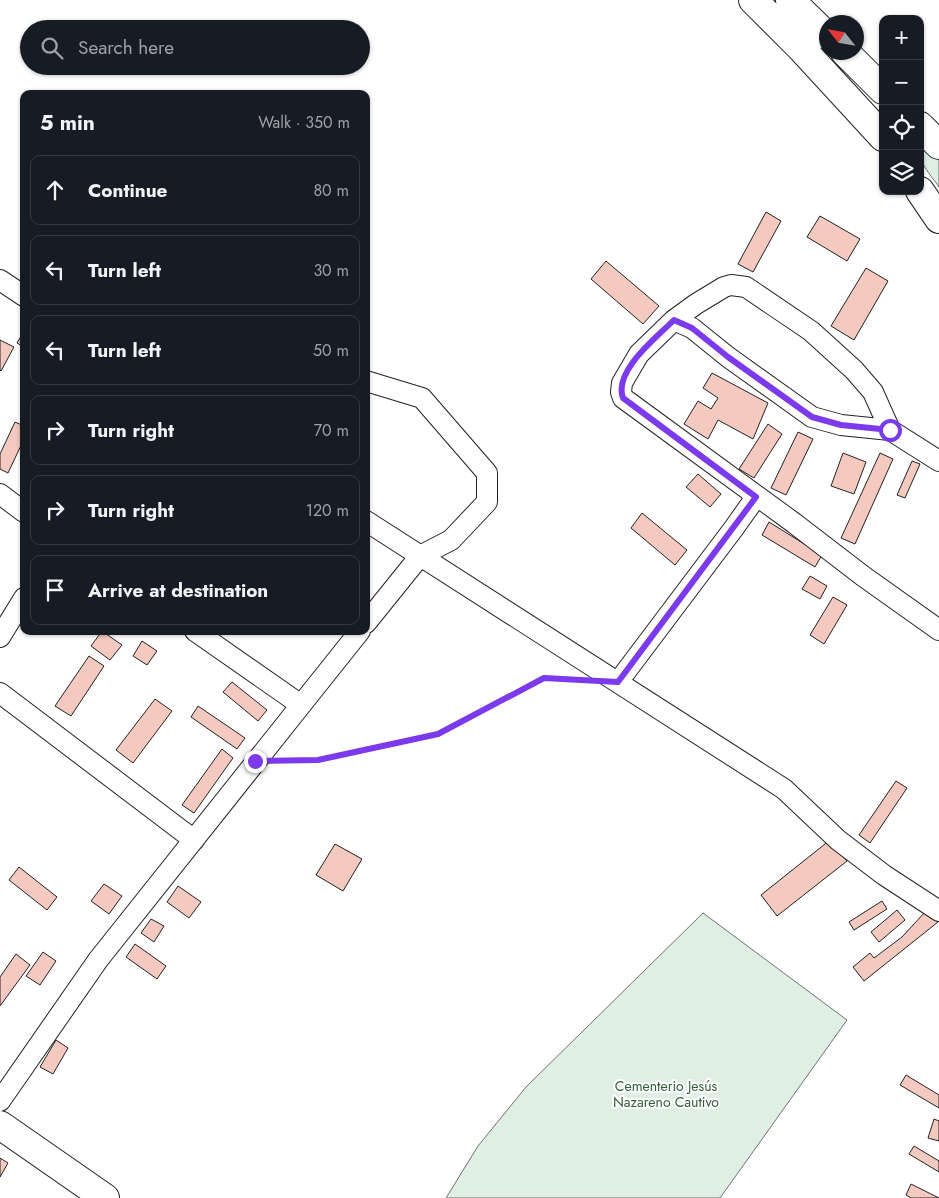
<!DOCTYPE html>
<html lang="en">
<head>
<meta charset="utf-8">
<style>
	body { margin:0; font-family:Jost,sans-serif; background:#20242c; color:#f1f3f6 }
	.controls { position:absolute; right:15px; top:15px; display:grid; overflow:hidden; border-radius:10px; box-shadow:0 1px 4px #0004 }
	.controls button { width:45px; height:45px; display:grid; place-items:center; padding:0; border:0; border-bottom:1px solid #363941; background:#171b24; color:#f1f3f6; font:25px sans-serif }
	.compass { position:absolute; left:819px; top:15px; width:45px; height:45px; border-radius:50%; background:#171b24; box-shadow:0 1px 4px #0004; rotate:301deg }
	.stop { position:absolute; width:15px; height:15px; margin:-11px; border:4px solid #7c3aed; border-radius:50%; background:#fff }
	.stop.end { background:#7c3aed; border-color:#fff; box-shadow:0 1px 5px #0008 }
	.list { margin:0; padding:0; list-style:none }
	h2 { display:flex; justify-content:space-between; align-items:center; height:65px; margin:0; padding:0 20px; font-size:21px }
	h2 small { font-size:16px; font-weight:400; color:#9ea1a6 }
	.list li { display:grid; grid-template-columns:32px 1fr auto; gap:15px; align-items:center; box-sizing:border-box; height:70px; margin:0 10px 10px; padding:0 10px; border:1px solid #363941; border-radius:10px }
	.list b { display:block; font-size:19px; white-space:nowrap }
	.list em { font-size:16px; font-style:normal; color:#9ea1a6 }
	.icon { flex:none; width:28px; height:28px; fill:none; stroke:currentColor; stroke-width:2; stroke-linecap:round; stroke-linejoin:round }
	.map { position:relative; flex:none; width:939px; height:1198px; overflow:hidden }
	.search { position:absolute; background:#171b24; box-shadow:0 1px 4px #0004; left:20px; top:20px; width:350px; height:55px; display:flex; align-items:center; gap:12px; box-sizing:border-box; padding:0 18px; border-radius:28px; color:#9ea1a6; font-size:19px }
	.panel { position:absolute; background:#171b24; box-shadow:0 1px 4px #0004; left:20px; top:90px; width:350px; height:545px; border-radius:10px }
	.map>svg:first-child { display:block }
	.green { fill:#e0efe3; stroke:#6f6f6f }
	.building { fill:#f3c9c0; stroke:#222 }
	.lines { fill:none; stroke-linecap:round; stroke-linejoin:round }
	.street-casing { stroke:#222; stroke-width:22 }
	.secondary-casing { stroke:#222; stroke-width:30 }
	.primary-casing { stroke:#222; stroke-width:30 }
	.path { stroke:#646464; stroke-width:3; stroke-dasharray:4 2.5; stroke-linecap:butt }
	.street { stroke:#fff; stroke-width:20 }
	.secondary { stroke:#fff; stroke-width:28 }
	.primary { stroke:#fff; stroke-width:28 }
	.route { stroke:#7c3aed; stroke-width:6 }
	.labels { text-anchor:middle; stroke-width:4; stroke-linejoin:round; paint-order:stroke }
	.park-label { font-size:14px; fill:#2f5e38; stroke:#fff }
</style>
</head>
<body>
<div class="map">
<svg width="939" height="1198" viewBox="0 0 939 1198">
	<rect width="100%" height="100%" fill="#fff"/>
	<!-- green -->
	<path class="green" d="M924 146 939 160V187C931 175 914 159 924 146Z
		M703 913 847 1020 720 1198H446L478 1146 526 1087Z"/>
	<!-- building -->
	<path class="building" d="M766 212 781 221 753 272 738 264Z
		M820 216 860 239 847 261 807 237Z
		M606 261 659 306 643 324 591 279Z
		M866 268 888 281 854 340 831 326Z
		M24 331V347L17 343Z
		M0 340 14 347 1 371 0 370Z
		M712 373 768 403 753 439 718 420 708 439 684 424 698 401 711 409 718 398 703 388Z
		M15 422 24 426V439L8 473 0 469V454Z
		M768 424 782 434 754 478 739 469Z
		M798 432 813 439 786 495 771 488Z
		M843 453 866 462 854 494 831 486Z
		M880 453 893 459 855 544 841 538Z
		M912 461 920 464 905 498 897 495Z
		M698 474 721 494 710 507 686 487Z
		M642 513 687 550 675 565 631 528Z
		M769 522 822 555 815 567 762 535Z
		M810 576 827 586 820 599 802 589Z
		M833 597 847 605 824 644 810 635Z
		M102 631 122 645 110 660 91 646Z
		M142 641 157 651 147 665 133 656Z
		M89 656 104 666 71 716 55 706Z
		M232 682 267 710 258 721 223 692Z
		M155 699 172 711 133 763 116 750Z
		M198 706 245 738 237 749 191 717Z
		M222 749 233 758 194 813 182 805Z
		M896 781 907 788 870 843 859 835Z
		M830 840 847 861 777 916 761 895Z
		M335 844 362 859 343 891 316 875Z
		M19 867 57 897 47 910 9 880Z
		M104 884 122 896 109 914 91 901Z
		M178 886 201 902 189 918 167 902Z
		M882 901 887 909 854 930 849 922Z
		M897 910 905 920 879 942 871 932Z
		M925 912 938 922 864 981 853 967 870 953 874 958 902 937Z
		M151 919 164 926 154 942 141 933Z
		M135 944 166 966 157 979 126 957Z
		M43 952 56 961 40 985 26 976Z
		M16 954 30 965 0 1006V977Z
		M56 1040 68 1048 53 1074 40 1067Z
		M906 1075 939 1095V1108L900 1085Z
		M934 1119 939 1121V1141L928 1138Z
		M914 1146 939 1161V1172L909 1154Z
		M0 1158 8 1163 0 1177Z
		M911 1184 939 1198H911L906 1195Z"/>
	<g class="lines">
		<!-- street casing -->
		<g class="street-casing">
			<path id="street" d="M0 280 24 296
				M674 320 692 328 728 357 812 417 841 425 890 430
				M366 381 422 398 487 473V502L451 540 420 556 366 623
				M939 461 890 430 873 392 854 370 811 331 746 287 731 285 724 287 696 304 674 320 639 354 622 383 621 392 623 398 794 523 863 576 939 630
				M0 494 24 512
				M366 521 784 789 838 840 884 875 939 911
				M0 637 24 598
				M618 682 734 528 756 497
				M0 693 194 840
				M301 705 360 631
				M0 1101 98 960 301 705 195 631"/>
		</g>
		<!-- secondary casing -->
		<g class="secondary-casing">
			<path id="secondary" d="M0 1125 105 1198"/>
		</g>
		<!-- primary casing -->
		<g class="primary-casing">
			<path id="primary" d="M753 0 802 49 883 137
				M790 0 826 35
				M845 52 883 90
				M920 126 939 145
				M920 191 939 219"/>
		</g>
		<!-- path -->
		<path class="path" d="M283 761 318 760 438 734 544 678 575 680"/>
		<!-- street -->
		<use href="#street" class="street"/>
		<!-- secondary -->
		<use href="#secondary" class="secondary"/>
		<!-- primary -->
		<use href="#primary" class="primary"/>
	</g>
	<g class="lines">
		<!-- route -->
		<path class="route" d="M255 761 318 760 438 734 544 678 618 682 756 497 623 398C613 371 657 337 674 320L692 328 728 357 812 417 841 425 890 430"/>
	</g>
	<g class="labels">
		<!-- park labels -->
		<g class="park-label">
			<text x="666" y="1091">Cementerio Jesús<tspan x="666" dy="16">Nazareno Cautivo</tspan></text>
		</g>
	</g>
</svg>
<div class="controls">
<button>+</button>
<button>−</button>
<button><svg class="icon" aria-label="locate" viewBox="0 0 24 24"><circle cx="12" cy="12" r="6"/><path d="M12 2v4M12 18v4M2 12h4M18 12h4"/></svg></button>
<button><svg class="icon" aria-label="layers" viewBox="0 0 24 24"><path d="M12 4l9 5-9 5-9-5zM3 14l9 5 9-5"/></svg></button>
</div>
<svg class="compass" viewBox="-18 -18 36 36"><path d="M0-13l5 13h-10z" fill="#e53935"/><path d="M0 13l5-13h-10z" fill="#9ea1a6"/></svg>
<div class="stop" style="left:890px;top:430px"></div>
<div class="stop end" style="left:255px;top:761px"></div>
<div class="search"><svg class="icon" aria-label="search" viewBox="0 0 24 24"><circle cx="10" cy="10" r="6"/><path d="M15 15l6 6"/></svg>Search here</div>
<section class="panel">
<h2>5 min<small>Walk · 350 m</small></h2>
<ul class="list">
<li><svg class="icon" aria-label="ahead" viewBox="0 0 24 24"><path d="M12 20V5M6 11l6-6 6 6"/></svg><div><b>Continue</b></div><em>80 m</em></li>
<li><svg class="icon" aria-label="left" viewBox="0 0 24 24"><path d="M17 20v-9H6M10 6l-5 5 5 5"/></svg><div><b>Turn left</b></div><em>30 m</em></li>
<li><svg class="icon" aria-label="left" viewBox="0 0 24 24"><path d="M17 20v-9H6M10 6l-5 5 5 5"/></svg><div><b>Turn left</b></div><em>50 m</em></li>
<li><svg class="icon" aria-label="right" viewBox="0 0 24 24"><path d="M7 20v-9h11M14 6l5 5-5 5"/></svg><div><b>Turn right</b></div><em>70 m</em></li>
<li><svg class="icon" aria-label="right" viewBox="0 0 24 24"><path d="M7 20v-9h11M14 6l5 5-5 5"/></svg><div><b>Turn right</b></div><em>120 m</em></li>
<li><svg class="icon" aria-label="arrive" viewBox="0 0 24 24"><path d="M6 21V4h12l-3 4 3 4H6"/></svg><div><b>Arrive at destination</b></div></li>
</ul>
</section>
</div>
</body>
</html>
